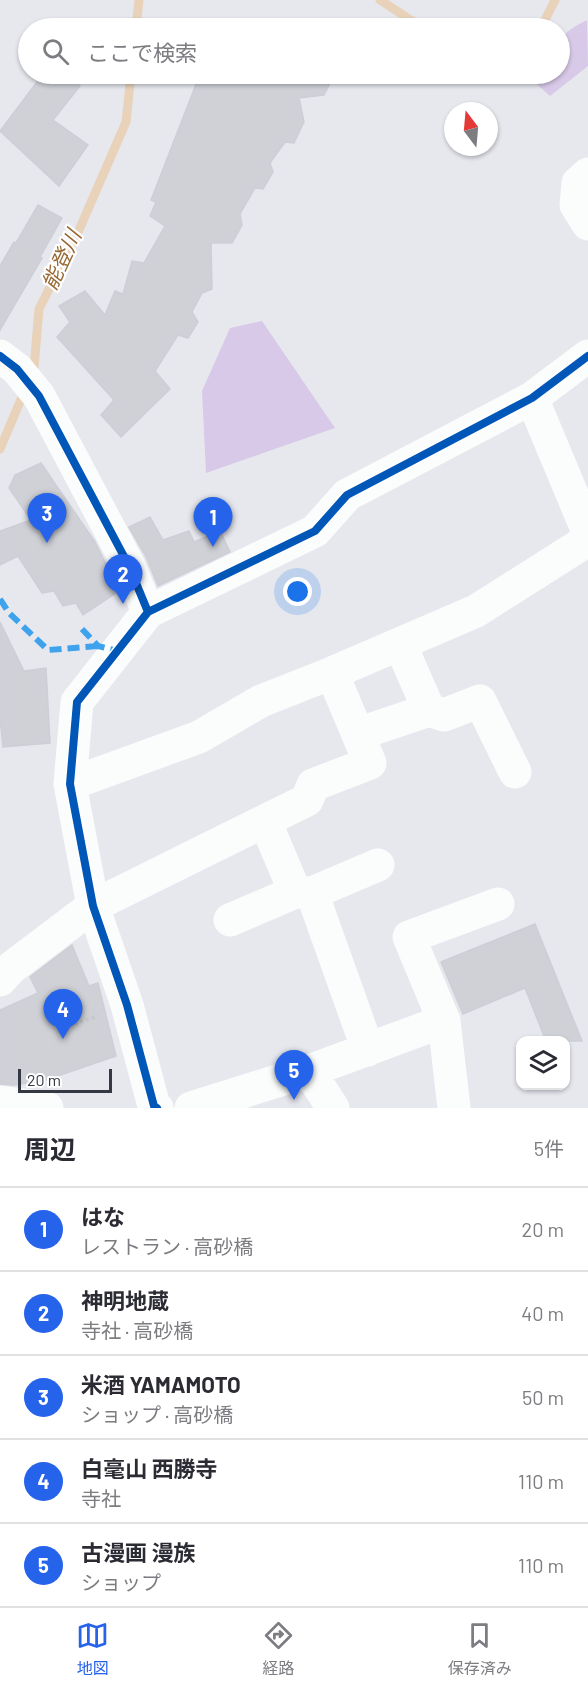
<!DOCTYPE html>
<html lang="ja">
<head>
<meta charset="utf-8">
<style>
	body { margin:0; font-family:Barlow,"Noto Sans JP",sans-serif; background:#f2f2f3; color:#2b2b33 }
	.controls { position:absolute; right:18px; bottom:18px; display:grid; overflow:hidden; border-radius:12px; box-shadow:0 2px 4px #0004 }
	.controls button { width:54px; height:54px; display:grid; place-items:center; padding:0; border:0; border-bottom:2px solid #e1e1e2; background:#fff; color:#2b2b33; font:30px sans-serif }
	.compass { position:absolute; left:444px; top:102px; width:54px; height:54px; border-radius:50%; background:#fff; box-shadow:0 2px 4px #0004; rotate:344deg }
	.scale { position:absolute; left:18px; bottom:15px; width:94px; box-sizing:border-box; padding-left:6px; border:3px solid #343842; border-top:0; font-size:16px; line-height:21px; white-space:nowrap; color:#343842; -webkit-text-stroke:4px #fff; paint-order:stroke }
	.you { position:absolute; left:298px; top:592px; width:21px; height:21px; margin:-15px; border:4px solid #fff; border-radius:50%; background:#1a73e8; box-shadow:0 0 0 9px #1a73e833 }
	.badge { display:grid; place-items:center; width:39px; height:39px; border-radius:50%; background:#2563eb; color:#fff; font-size:20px; font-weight:700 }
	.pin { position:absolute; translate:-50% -50px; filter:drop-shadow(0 2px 3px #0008) }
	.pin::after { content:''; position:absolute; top:32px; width:21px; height:18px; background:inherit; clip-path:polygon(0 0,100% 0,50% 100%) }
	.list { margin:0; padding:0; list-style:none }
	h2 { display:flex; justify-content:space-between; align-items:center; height:78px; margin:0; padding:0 24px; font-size:26px }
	h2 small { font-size:20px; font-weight:400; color:#7c7c81 }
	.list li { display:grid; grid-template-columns:39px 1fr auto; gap:18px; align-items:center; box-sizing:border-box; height:84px; padding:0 24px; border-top:2px solid #e1e1e2 }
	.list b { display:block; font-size:22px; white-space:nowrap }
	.list p { margin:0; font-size:20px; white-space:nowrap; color:#7c7c81 }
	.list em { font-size:20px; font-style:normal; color:#7c7c81 }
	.icon { flex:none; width:33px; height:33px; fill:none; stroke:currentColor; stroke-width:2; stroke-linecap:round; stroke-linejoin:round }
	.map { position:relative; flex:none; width:588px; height:1108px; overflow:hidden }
	.search { position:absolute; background:#fff; box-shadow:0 2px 4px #0004; left:18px; right:18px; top:18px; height:66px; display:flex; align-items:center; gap:15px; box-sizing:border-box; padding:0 21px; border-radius:33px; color:#7c7c81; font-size:22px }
	.sheet { height:498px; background:#fff }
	nav { display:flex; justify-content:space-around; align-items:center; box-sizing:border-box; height:84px; border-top:2px solid #e1e1e2; background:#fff; font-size:16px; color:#7c7c81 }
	nav a { display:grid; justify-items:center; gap:3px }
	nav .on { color:#2563eb }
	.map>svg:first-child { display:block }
	.green { fill:#d8c9e8 }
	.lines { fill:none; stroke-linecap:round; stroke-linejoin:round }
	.stream { stroke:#e9d2ba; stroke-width:9 }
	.building { fill:#cfd1d7; stroke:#cdcfd6; stroke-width:1.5 }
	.path { stroke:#c6c8cc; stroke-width:4; stroke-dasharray:3 3; stroke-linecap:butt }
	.minor { stroke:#fbfcfc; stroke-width:33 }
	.quiet { stroke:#3ea3ec; stroke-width:6; stroke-dasharray:12 6; stroke-linecap:butt }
	.cycleway-casing { stroke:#fff; stroke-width:11 }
	.cycleway { stroke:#0057b8; stroke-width:8 }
	.labels { text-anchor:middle; stroke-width:4.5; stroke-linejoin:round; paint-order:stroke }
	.water-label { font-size:21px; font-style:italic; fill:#976832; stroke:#fff }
</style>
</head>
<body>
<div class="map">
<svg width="588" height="1108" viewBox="0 0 588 1108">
	<rect width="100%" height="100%" fill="#e7e8ee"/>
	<!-- green -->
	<path class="green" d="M587 20 588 66 550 96 531 79 535 74H560C560 40 555 36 587 20Z
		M262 321 335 428 206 473 202 391 230 328Z"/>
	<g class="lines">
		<!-- stream -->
		<path class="stream" d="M380 0 423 28
			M136 28 139 0
			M541 28 555 0
			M31 375 34 368 39 309 79 230 126 122 131 74
			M0 449 25 390"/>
	</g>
	<!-- building -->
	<path class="building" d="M43 74H63L80 86 53 120 88 145 59 186 0 131Z
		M200 74H328L333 77 324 95 299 98 304 122 294 143 285 142 270 163 273 172 263 189 255 188 240 214 242 225 232 243H211L212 289 202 293 192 312 198 322 188 338 178 335 155 371 170 389 121 437 101 415 114 400 57 337 70 322 59 306 85 291 105 315 115 291 123 294 132 261 144 263 165 226 150 216 156 202 151 200Z
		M38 205 62 218 40 257 42 258 0 330V266L14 242 16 243Z
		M41 463 95 542 119 591 83 615 76 603 63 606 54 591 42 593 18 556 0 565V531L31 520 9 488 15 475Z
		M150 517 163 540 189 531 194 542 220 531 230 552 158 586 146 557 129 527Z
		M0 622 24 671 46 668 50 743 3 747 0 718Z
		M535 924 582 1041H546L525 988 463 1014 441 962Z
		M72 945 89 986 98 983 116 1056 43 1081 13 1085 0 1084V1010L38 993 30 977Z"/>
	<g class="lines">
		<!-- path -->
		<path class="path" d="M69 1026 98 1016"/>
		<!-- minor -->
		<path class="minor" d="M588 174 578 183 576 205 588 224
			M0 356 17 369 39 396 129 566 148 612 77 702 70 784 93 906 127 1005 154 1106 157 1108
			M532 398 588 532
			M148 612 315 531 347 495 532 398 588 356
			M400 644 429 710
			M358 734 429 710 444 715 480 701 515 772
			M70 784 199 737 261 701 332 673 476 611 588 540
			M265 821 295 892 312 893 368 1050
			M312 893 378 865
			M230 920 295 892
			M0 980 11 968 93 906 307 800 313 785 370 763 332 673
			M309 1071 333 1108
			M0 1102 47 1108
			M191 1108 309 1071 444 1021
			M454 1108 444 1021 409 937 498 904"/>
		<!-- quiet -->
		<path class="quiet" d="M0 599 9 613 48 650 98 646
			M82 629 98 646 118 651"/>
		<!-- cycleway casing -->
		<g class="cycleway-casing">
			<path id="cycleway" d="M0 356 17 369 39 396 129 566 148 612 77 702 70 784 93 906 127 1005 154 1106 157 1108
				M148 612 315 531 347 495 532 398 588 356"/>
		</g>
		<!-- cycleway -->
		<use href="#cycleway" class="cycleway"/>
	</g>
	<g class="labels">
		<!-- water labels -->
		<g class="water-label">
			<text transform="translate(62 260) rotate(-65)" y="7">能登川</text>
		</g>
	</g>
</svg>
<div class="controls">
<button><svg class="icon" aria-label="layers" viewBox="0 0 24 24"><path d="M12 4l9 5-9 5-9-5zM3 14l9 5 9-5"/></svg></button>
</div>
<svg class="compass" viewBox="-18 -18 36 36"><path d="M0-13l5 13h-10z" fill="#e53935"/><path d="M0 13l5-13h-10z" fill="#7c7c81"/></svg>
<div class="scale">20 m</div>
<div class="you"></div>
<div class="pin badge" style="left:213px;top:547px">1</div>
<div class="pin badge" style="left:123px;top:604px">2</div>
<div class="pin badge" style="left:47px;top:543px">3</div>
<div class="pin badge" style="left:63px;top:1039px">4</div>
<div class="pin badge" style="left:294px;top:1100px">5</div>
<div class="search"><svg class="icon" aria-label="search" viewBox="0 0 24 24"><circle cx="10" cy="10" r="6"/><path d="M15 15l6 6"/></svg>ここで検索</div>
</div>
<section class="sheet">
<h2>周辺<small>5件</small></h2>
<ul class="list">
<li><span class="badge">1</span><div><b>はな</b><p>レストラン · 高砂橋</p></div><em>20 m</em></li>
<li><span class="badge">2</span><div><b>神明地蔵</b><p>寺社 · 高砂橋</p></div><em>40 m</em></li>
<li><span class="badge">3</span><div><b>米酒 YAMAMOTO</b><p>ショップ · 高砂橋</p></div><em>50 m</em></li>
<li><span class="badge">4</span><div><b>白毫山 西勝寺</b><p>寺社</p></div><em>110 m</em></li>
<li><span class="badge">5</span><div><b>古漫画 漫族</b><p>ショップ</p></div><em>110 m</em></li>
</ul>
</section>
<nav>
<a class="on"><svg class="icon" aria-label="map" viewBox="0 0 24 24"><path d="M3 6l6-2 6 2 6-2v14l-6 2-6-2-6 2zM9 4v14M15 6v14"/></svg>地図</a>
<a><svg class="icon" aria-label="directions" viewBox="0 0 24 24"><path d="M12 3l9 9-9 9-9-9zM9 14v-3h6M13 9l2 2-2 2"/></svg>経路</a>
<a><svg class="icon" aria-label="saved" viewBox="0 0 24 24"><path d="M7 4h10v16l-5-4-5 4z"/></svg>保存済み</a>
</nav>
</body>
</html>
